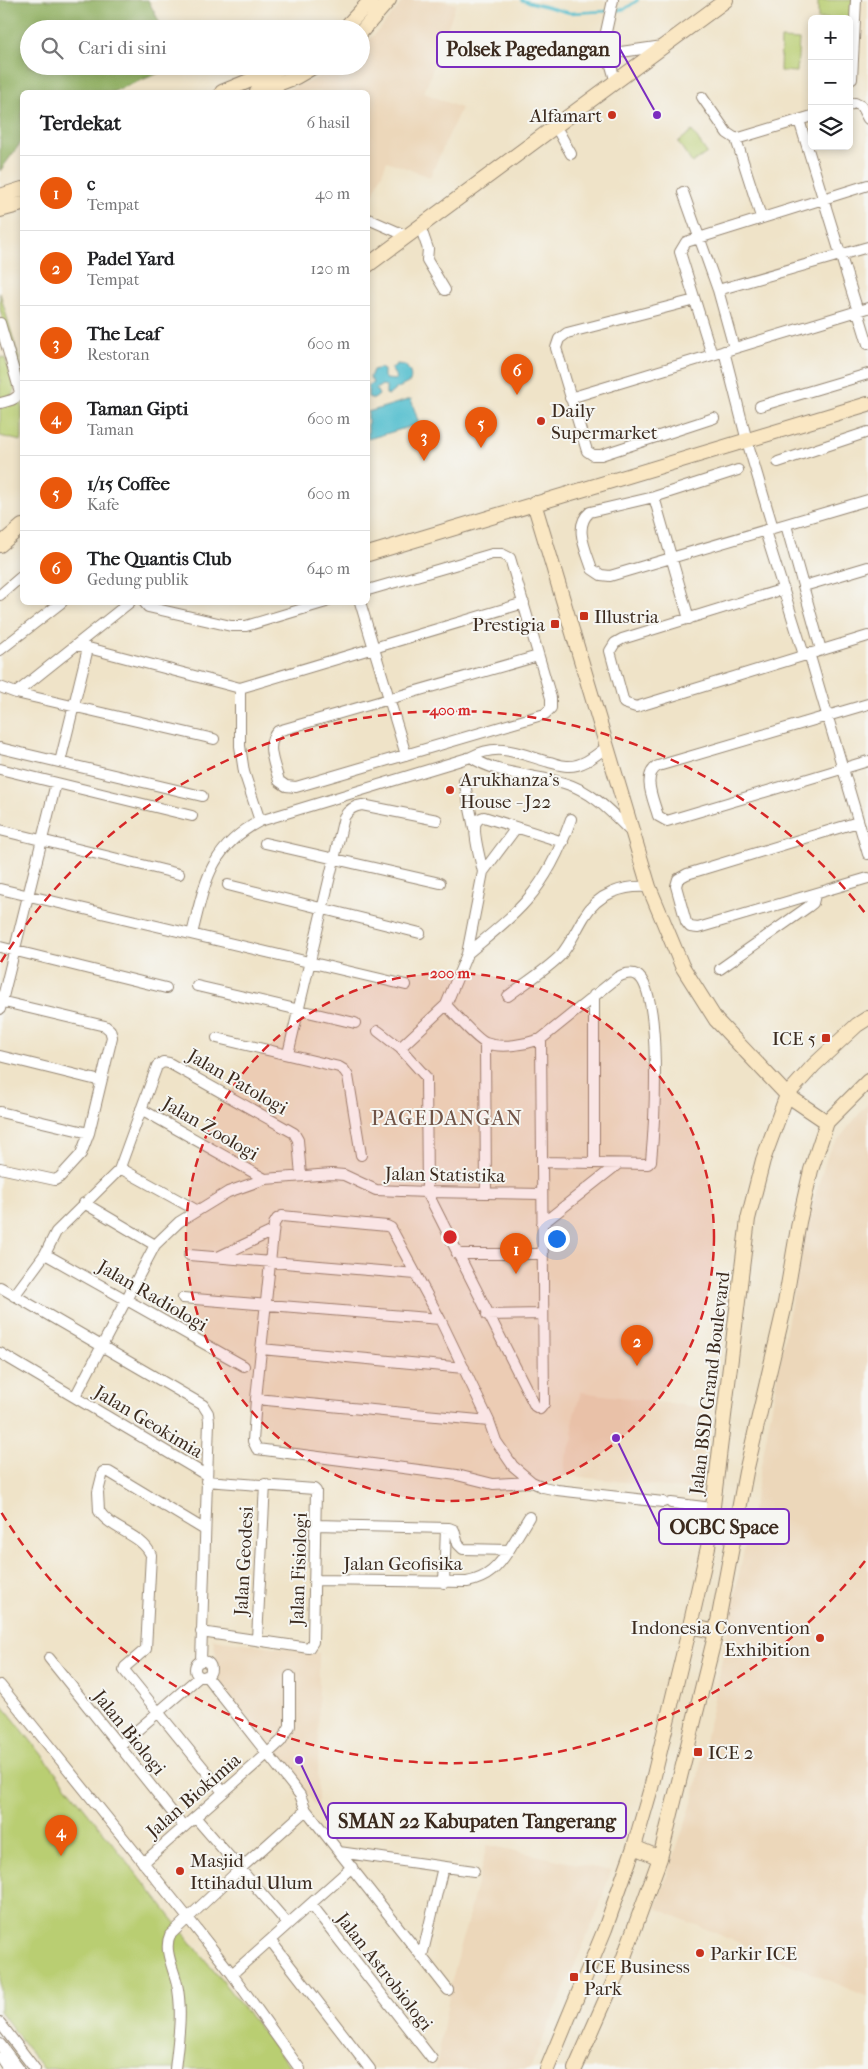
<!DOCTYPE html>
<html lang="id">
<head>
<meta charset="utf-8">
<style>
	body { margin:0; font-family:"IM FELL French Canon",serif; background:#f6f6f6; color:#202124 }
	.controls { position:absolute; right:15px; top:15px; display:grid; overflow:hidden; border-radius:8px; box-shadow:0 2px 8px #0003 }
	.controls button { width:45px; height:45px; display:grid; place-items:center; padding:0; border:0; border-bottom:1px solid #e0e0e0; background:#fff; color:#202124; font:25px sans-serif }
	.you { position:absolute; left:556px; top:1238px; width:18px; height:18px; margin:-12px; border:4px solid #fff; border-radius:50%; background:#1a73e8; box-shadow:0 0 0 8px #1a73e833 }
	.badge { display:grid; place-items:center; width:32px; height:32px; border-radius:50%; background:#ea580c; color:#fff; font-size:16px; font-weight:700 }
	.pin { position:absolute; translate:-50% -41px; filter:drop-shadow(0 1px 2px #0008) }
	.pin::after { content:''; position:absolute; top:26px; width:18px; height:15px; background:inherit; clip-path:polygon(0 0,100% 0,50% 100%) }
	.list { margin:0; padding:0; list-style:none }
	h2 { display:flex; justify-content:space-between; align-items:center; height:65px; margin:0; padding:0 20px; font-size:21px }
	h2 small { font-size:16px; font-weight:400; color:#757577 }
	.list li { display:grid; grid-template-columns:32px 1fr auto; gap:15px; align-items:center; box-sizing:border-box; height:75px; padding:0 20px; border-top:1px solid #e0e0e0 }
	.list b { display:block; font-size:19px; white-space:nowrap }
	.list p { margin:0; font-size:16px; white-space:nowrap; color:#757577 }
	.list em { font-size:16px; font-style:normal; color:#757577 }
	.icon { flex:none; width:28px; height:28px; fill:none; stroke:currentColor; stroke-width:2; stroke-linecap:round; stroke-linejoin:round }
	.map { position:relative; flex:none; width:868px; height:2069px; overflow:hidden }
	.search { position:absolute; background:#fff; box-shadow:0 2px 8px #0003; left:20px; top:20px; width:350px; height:55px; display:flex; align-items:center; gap:12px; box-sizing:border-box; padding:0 18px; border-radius:28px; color:#757577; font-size:19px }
	.panel { position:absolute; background:#fff; box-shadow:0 2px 8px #0003; left:20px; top:90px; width:350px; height:515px; border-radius:8px }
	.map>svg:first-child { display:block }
	.built { fill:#ecd7ba }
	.green { fill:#b9ce72; stroke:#7a7c48 }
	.forest { fill:#92b164; stroke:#666e41 }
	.water { fill:#54bfcf; stroke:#487476 }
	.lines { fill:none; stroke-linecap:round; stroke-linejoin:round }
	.stream { stroke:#54bfcf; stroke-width:2.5 }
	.street-casing { stroke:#958673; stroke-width:12 }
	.secondary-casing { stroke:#958673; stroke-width:16 }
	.street { stroke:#fff; stroke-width:10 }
	.secondary { stroke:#fae7c3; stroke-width:14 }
	.ring { fill:none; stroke:#d62828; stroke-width:2.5; stroke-dasharray:9 6 }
	.poi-dot { fill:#c8321e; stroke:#f6f6f2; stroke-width:2 }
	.labels { text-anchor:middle; stroke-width:4; stroke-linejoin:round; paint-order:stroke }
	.poi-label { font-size:19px; fill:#3b2a1e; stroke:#f6f6f2; text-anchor:start }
	.street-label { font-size:19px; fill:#3b2a1e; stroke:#f6f6f2 }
	.quarter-label { font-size:21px; letter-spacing:1px; fill:#705346; stroke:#f6f6f2 }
	.centre { fill:#d62828; stroke:#f6f6f2; stroke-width:2.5 }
	.ring-label { font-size:15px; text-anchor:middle; font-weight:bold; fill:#d62828; stroke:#f6f6f2; stroke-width:4; stroke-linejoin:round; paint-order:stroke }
	.leader { fill:none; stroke:#7b2cbf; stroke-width:2 }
	.callout-dot { fill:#7b2cbf; stroke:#f6f6f2; stroke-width:2 }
	.callout { fill:#f6f6f2; stroke:#7b2cbf; stroke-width:2 }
	.callout-label { font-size:20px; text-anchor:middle; font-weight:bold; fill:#3b2a1e }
</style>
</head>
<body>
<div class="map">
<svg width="868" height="2069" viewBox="0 0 868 2069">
	<rect width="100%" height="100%" fill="#f6f6f2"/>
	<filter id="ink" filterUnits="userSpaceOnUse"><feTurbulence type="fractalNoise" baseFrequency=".02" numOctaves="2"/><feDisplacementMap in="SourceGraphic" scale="10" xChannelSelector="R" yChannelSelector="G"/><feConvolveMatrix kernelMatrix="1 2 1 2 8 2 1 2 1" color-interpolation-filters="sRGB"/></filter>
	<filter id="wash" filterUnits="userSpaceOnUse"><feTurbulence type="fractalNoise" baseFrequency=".0096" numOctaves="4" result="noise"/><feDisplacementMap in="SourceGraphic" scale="20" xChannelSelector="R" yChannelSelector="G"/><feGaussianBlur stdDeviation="1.12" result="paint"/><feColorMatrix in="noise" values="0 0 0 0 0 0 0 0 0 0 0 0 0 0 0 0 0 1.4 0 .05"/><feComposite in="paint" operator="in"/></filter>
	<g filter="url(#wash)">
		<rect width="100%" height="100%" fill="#efe3c8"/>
		<!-- built -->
		<path class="built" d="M404 0H440L456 4 424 93 461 108 430 177 387 161 373 195 368 193V92H279L313 80 334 66H361V47L380 29Z
			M868 1103V1997L656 1908 694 1797 760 1471 805 1227 829 1151Z
			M581 1392 705 1408 699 1491 564 1475 565 1459 573 1438V1418Z
			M213 1639 319 1653 318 1808 221 1684Z
			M487 1845 611 1871 595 1918 530 2069H436L451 1984Z"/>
		<!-- green -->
		<path class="green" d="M818 0H853V26H849V19H818Z
			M781 39 799 40 797 72 780 71Z
			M692 131 707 153 692 163 678 142Z
			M0 293 22 369V385L0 309Z
			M0 357 5 358 15 389 12 395 0 399Z
			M22 396V439L21 441 0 436V407Z
			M0 1702 292 2069H43L0 2011Z"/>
		<!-- forest -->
		<path class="forest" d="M0 0H148L163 29H29V66H176L112 92H22V141L0 171Z"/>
		<!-- water -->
		<path class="water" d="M397 364 405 365C410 371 412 375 410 382L396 389 389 395 386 394V386L382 385 376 389 379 395 374 399 368 397V386L373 383 370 377 373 370 380 368 384 370V377L386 379 395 380 397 378 391 369Z
			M411 399 419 424 368 439V412Z"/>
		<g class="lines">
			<!-- stream -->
			<path class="stream" d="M521 0 570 13 608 11
				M613 11 625 9 638 0"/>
		</g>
	</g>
	<g filter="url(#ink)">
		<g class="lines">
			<!-- street casing -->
			<g class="street-casing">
				<path id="street" d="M613 0 604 41 616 83
					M607 54 663 46
					M852 79 856 0
					M702 97 727 133 736 139
					M849 105 855 103 861 106 868 119
					M799 120 868 344
					M556 127 571 154
					M683 192 718 290 734 348
					M761 217 736 139 812 116
					M368 219 407 236
					M420 226 428 249 427 260 445 290
					M718 290 868 247
					M695 300 567 333 559 339 556 348 587 451 593 455H601L714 418
					M0 323 20 392C17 400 8 401 0 403
					M724 351 747 441 773 528
					M712 355 680 252 686 242 868 185
					M570 398 868 308
					M760 406 868 374
					M778 462 868 432
					M738 470 654 497 590 512C573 526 586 550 592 569L601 575 610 576 868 500
					M654 497 689 619
					M786 525 821 650
					M765 531 804 655
					M804 586 868 567
					M784 589 622 639 615 643 610 651 624 703 636 707 868 636
					M368 590 492 554H502L510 558 551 698V708L545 714 296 787 286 786 279 781C275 765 264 744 278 731L538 656
					M0 595 22 576
					M144 602 148 607 231 626H246L326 602
					M360 602 406 755
					M77 645 240 688 524 603
					M0 650 62 602
					M809 653 868 854
					M0 687 16 693 214 739
					M240 688V746L244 772 260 821
					M16 693 130 602
					M868 704 658 766C641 775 654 801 658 816L667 821 868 761
					M0 748 202 796
					M471 757C495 774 535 775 564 783 592 791 611 812 631 832
					M60 762 88 648
					M0 769 192 816
					M464 780 474 828
					M858 822 687 874 678 879 676 886 686 922 690 927 698 928 868 878
					M516 828 483 872C481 862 471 828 477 821 479 818 481 818 484 817L563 842
					M0 830 179 874
					M265 843 440 883
					M228 885 420 933
					M0 889 406 985
					M192 934C205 883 209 848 260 821L471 757C499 742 520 754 549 762 554 763 561 766 567 766 583 767 596 755 608 746
					M0 947 166 988
					M467 954C487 937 510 920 527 900 547 877 561 848 571 819
					M720 969 808 907 813 903 815 895
					M197 986 355 1023
					M594 995V1163
					M508 996C525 983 545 971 560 956 570 945 576 930 584 917 598 893 624 885 649 887
					M0 1001 105 1026 110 1030 112 1037 89 1133 81 1154 60 1177 55 1180 0 1168
					M446 1005C453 1012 478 1041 486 1043 502 1049 526 1044 541 1039L618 977C623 974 631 972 637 975 663 990 654 1131 651 1161L648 1164 542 1162
					M0 1009 56 783
					M378 1031 400 1048 426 1077 427 1192 535 1406 540 1409 544 1404 541 1039
					M217 1038 339 1067 344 1070 348 1076 361 1155
					M485 1043 486 1192
					M400 1048 446 1005 467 954 483 872
					M288 1054 344 817C349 809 354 806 362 805L437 820
					M0 1056 101 1081
					M141 1109 265 1179
					M0 1112 89 1133
					M120 1168 196 1210
					M84 1203 155 1245
					M542 1224 618 1164
					M45 1254 244 1366
					M457 1254H543
					M189 1255 416 1274
					M218 1257 273 1231
					M0 1287 203 1405 208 1413 209 1421 201 1661
					M14 1296 45 1254 56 1232 119 1170 157 1066 163 1062 169 1063 294 1133 298 1140 301 1176
					M183 1298 440 1319
					M487 1315 543 1314
					M261 1349 464 1368
					M0 1353 206 1475
					M75 1397 155 1245 179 1222 228 1192 265 1179 332 1174 344 1175 376 1190 427 1192 542 1194
					M256 1399 489 1421
					M532 1482 493 1484 457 1475 257 1449 253 1441 256 1399 274 1224 277 1219 282 1216 387 1226 391 1228 440 1319 489 1421 496 1441 513 1466 532 1482 543 1487 557 1490 663 1502
					M671 1503 712 1508
					M205 1530 109 1472H103L98 1492 99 1511C111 1530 142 1534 151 1555L146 1649 125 1667 124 1670 223 1792
					M509 1550 529 1517
					M314 1580 467 1582C488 1578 498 1567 509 1550L463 1549 458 1544 454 1530 449 1528 315 1525
					M444 1583 446 1528
					M201 1632 309 1648 313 1642 316 1491 314 1489 206 1481
					M257 1639 265 1484
					M49 1658 184 1827
					M195 1669a8 8 0 1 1 16 0a8 8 0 1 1-16 0Z
					M206 1676 300 1795 306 1810 448 1990
					M0 1685 188 1918 232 1974 300 2069
					M119 1746 199 1677
					M195 1817 288 1924
					M339 1852 474 1871
					M143 1863 267 1754 281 1741 290 1726V1676
					M311 1904 432 2059
					M270 1940 370 2069
					M422 1956 443 1867
					M232 1974 352 1867
					M0 2023 35 2069
					M0 2044 19 2069
					M0 2057 8 2069
					M175 2069C178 2041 183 2012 177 1984 174 1969 163 1950 170 1935L240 1869 306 1810"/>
			</g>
			<!-- secondary casing -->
			<g class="secondary-casing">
				<path id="secondary" d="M344 29 371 0
					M361 32 389 0
					M222 92 285 66
					M257 92 296 77 315 66
					M0 196 22 189
					M0 210 22 204
					M368 265 726 0
					M534 503 649 887 682 966 716 1020 787 1095 827 1122
					M0 545 22 526
					M368 554 868 404
					M690 1626 716 1632
					M634 1847 660 1858
					M547 2069 605 1929 634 1847 651 1788 690 1626 708 1547 748 1219 763 1160 787 1095 814 1065 857 1025 868 1018
					M575 2069 621 1965 660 1858 716 1632 746 1472 784 1309 799 1222 811 1170 827 1122 868 1081"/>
			</g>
			<!-- street -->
			<use href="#street" class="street"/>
			<!-- secondary -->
			<use href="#secondary" class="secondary"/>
		</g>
	</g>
	<!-- distance rings -->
	<circle cx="450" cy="1237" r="264" fill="#d62828" fill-opacity=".12"/>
	<g class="ring">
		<circle cx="450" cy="1237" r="264"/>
		<path d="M865 1561A527 527 0 0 1 1 1512M1 962A527 527 0 0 1 865 913"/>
	</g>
	<!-- markers -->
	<g class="poi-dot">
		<circle cx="612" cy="115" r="5"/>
		<circle cx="541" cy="421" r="5"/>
		<rect x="579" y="611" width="10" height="10" rx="2.5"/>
		<rect x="550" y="619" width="10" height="10" rx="2.5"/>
		<circle cx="450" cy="790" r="5"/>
		<rect x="821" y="1033" width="10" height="10" rx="2.5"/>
		<circle cx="820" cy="1638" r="5"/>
		<rect x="693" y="1747" width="10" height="10" rx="2.5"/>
		<circle cx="180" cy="1871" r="5"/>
		<circle cx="700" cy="1953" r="5"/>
		<rect x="569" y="1972" width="10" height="10" rx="2.5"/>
	</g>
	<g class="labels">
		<!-- poi labels -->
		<g class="poi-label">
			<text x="602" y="122" text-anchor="end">Alfamart</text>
			<text x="551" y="417">Daily<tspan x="551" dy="22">Supermarket</tspan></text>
			<text x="594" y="623">Illustria</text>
			<text x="545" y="631" text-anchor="end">Prestigia</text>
			<text x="460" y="786">Arukhanza's<tspan x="460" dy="22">House - J22</tspan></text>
			<text x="816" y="1045" text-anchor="end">ICE 5</text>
			<text x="810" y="1634" text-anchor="end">Indonesia Convention<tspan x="810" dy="22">Exhibition</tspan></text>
			<text x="708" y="1759">ICE 2</text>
			<text x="190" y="1867">Masjid<tspan x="190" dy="22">Ittihadul Ulum</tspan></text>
			<text x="710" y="1960">Parkir ICE</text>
			<text x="584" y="1973">ICE Business<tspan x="584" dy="22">Park</tspan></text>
		</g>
		<!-- street labels -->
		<g class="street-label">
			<text transform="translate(238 1081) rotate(30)" y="7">Jalan Patologi</text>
			<text transform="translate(211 1128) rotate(30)" y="7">Jalan Zoologi</text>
			<text transform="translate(445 1174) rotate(1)" y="7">Jalan Statistika</text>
			<text transform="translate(153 1295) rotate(30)" y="7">Jalan Radiologi</text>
			<text transform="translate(709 1383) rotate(-83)" y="7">Jalan BSD Grand Boulevard</text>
			<text transform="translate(149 1421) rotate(31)" y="7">Jalan Geokimia</text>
			<text transform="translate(243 1561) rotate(-87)" y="7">Jalan Geodesi</text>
			<text x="403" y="1570">Jalan Geofisika</text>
			<text transform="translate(298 1569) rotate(-88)" y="7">Jalan Fisiologi</text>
			<text transform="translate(130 1732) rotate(51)" y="7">Jalan Biologi</text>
			<text transform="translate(193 1795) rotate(-41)" y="7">Jalan Biokimia</text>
			<text transform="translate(385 1971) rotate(52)" y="7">Jalan Astrobiologi</text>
		</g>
		<!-- quarter labels -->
		<g class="quarter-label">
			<text x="447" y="1125">PAGEDANGAN</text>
		</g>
	</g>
	<circle cx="450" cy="1237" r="8" class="centre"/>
	<g class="ring-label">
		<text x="450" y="715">400 m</text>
		<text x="450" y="978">200 m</text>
	</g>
	<!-- callouts -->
	<path class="leader" d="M657 115L620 49M616 1438L659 1527M299 1760L328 1821"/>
	<g class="callout-dot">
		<circle cx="657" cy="115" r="5"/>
		<circle cx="616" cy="1438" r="5"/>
		<circle cx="299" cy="1760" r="5"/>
	</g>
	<g class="callout">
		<rect x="437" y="32" width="183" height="35" rx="5"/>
		<rect x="659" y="1509" width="130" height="35" rx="5"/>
		<rect x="328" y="1803" width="298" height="35" rx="5"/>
	</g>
	<g class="callout-label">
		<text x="528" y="56">Polsek Pagedangan</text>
		<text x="724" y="1534">OCBC Space</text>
		<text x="477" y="1828">SMAN 22 Kabupaten Tangerang</text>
	</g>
</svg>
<div class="controls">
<button>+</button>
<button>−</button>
<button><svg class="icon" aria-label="layers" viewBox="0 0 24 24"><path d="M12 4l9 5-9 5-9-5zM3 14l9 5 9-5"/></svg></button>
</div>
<div class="you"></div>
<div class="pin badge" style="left:516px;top:1274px">1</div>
<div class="pin badge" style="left:637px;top:1366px">2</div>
<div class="pin badge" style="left:424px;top:461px">3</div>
<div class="pin badge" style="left:61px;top:1856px">4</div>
<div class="pin badge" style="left:481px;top:448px">5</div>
<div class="pin badge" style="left:517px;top:395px">6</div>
<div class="search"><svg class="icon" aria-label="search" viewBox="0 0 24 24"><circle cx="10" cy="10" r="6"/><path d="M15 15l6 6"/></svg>Cari di sini</div>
<section class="panel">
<h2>Terdekat<small>6 hasil</small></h2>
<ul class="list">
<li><span class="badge">1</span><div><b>c</b><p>Tempat</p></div><em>40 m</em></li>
<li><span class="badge">2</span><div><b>Padel Yard</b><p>Tempat</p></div><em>120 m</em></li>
<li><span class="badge">3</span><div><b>The Leaf</b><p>Restoran</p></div><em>600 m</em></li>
<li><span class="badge">4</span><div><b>Taman Gipti</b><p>Taman</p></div><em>600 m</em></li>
<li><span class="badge">5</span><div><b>1/15 Coffee</b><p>Kafe</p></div><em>600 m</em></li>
<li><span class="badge">6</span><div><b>The Quantis Club</b><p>Gedung publik</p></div><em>640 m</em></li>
</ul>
</section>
</div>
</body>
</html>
